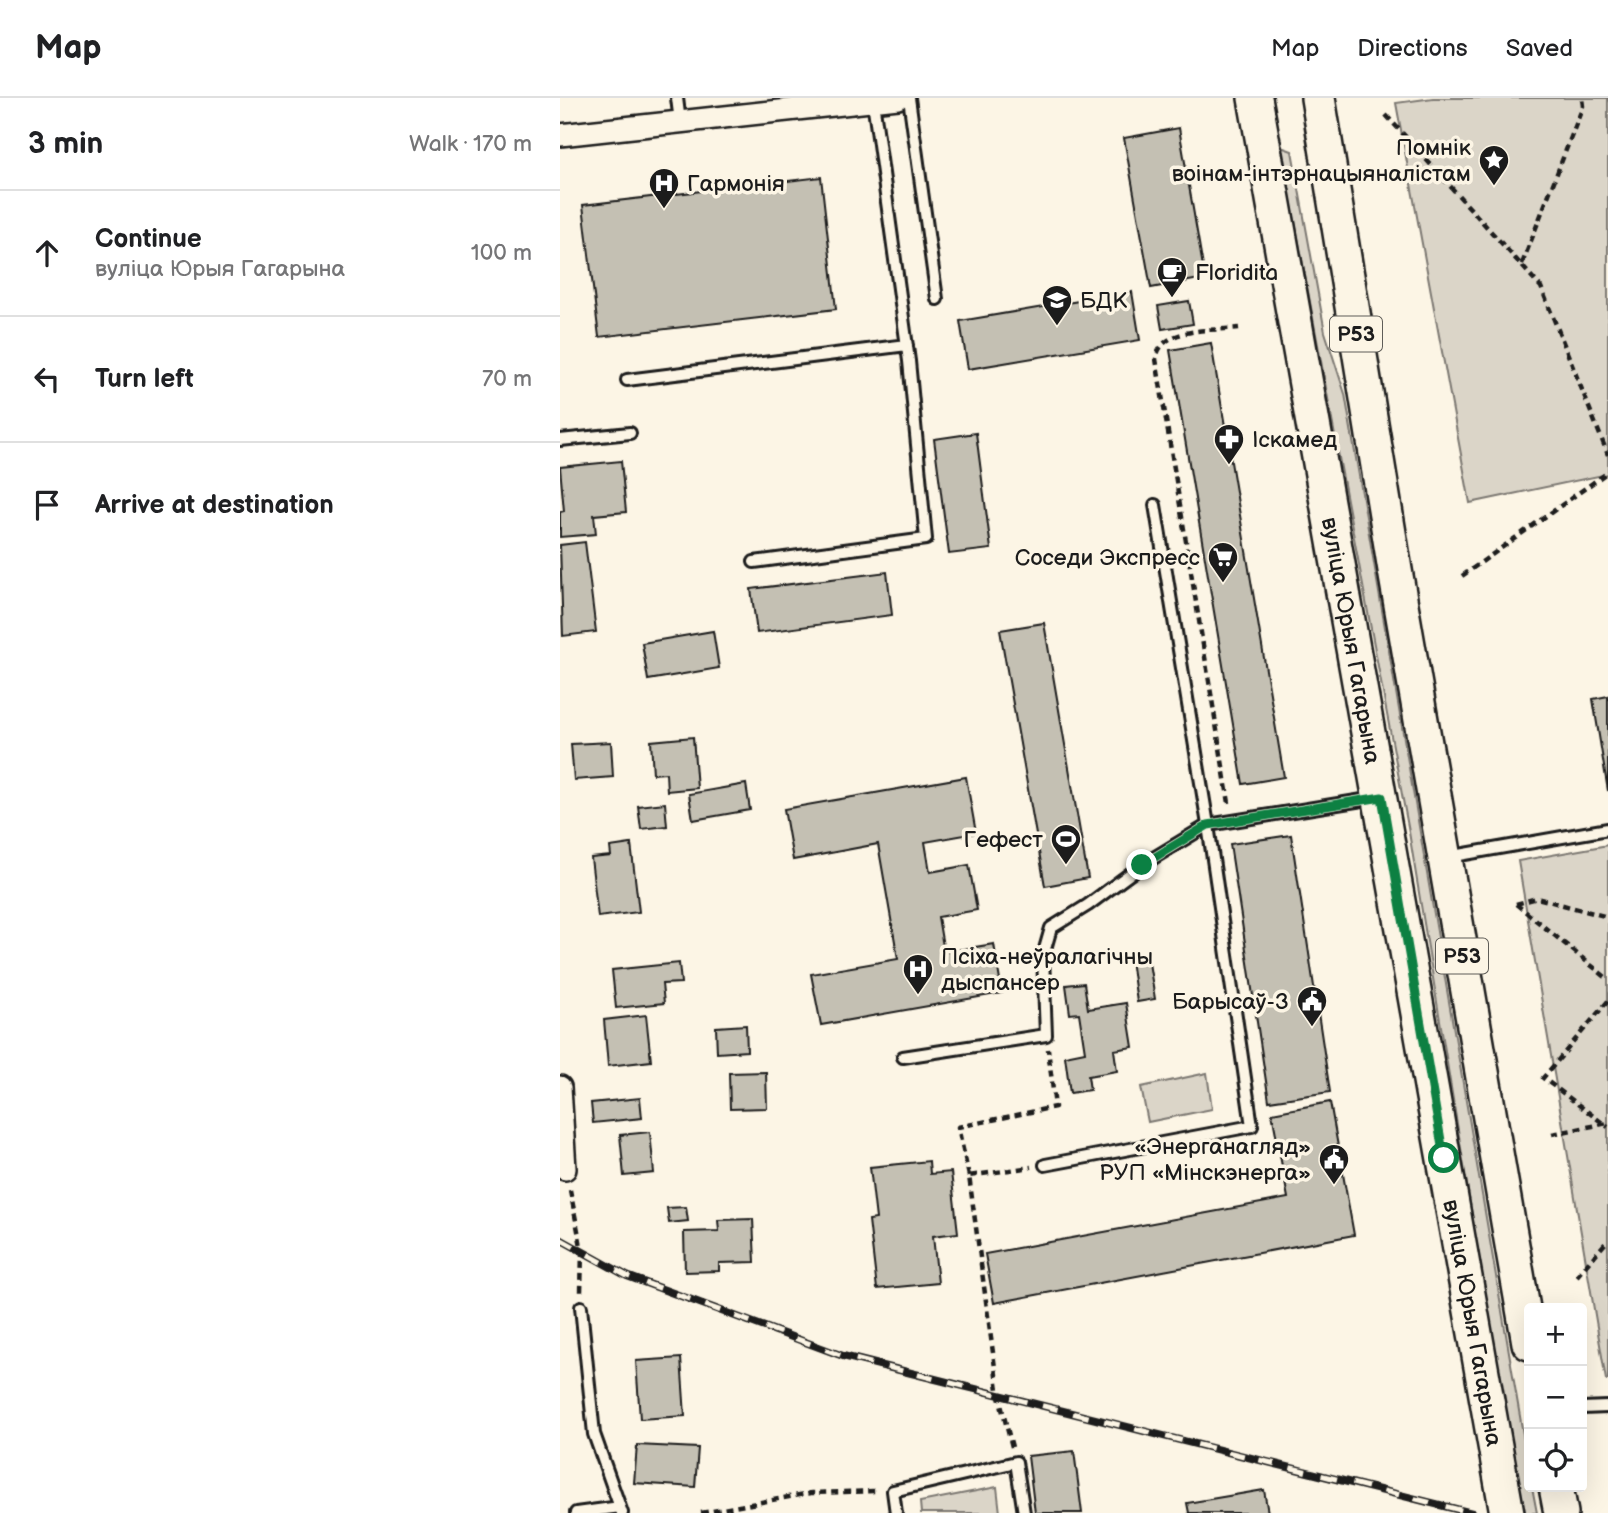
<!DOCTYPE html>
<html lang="en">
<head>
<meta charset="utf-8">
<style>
	body { margin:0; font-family:"Balsamiq Sans",sans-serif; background:#f2f2f2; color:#202124 }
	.controls { position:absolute; right:21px; bottom:21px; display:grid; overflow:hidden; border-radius:7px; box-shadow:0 7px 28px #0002 }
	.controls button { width:63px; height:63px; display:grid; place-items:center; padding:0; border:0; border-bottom:2px solid #e0e0e0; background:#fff; color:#202124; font:35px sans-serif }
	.stop { position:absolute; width:21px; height:21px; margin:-16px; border:5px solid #0b8043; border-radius:50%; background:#fff }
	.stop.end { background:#0b8043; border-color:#fff; box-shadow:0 2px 7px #0008 }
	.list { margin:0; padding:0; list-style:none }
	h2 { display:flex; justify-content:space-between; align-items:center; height:91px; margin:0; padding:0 28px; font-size:30px }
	h2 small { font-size:23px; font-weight:400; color:#757577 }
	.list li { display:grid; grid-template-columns:46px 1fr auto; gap:21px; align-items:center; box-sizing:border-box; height:126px; padding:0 28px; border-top:2px solid #e0e0e0 }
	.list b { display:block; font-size:26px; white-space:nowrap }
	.list p { margin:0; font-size:23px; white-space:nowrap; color:#757577 }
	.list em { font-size:23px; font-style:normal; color:#757577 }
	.icon { flex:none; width:38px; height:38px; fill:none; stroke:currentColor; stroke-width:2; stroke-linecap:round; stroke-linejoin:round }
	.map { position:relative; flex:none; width:1048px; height:1415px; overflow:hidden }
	header { display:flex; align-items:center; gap:42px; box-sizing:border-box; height:98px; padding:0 35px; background:#fff; border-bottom:2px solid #e0e0e0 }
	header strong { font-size:33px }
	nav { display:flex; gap:38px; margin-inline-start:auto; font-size:24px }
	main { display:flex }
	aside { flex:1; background:#fff }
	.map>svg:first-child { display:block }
	.green { fill:#dbd5c8; stroke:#7c7872; stroke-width:2 }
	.building { fill:#c4c0b3; stroke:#1c1c1c; stroke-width:2 }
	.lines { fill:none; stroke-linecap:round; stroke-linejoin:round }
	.service-casing { stroke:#1c1c1c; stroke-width:16 }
	.minor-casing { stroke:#1c1c1c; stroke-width:26 }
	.primary-casing { stroke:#1c1c1c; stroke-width:38 }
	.path { stroke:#1c1c1c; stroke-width:4.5; stroke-dasharray:7 5; stroke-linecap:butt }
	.service { stroke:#fcf5e5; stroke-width:10 }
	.minor { stroke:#fcf5e5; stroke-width:21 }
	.primary { stroke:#fcf5e5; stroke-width:33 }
	.rail-casing { stroke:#1c1c1c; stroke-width:8 }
	.rail { stroke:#fcf5e5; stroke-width:5; stroke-dasharray:16; stroke-linecap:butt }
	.route { stroke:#0b8043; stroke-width:9 }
	.labels { text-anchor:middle; stroke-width:7; stroke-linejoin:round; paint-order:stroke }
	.shield { fill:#fcf5e5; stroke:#5f5d58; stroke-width:2 }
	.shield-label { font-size:21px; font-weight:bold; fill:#1c1c1c }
	.poi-label { font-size:23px; fill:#1c1c1c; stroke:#fcf5e5; text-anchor:end }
	.street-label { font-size:23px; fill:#1c1c1c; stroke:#fcf5e5 }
</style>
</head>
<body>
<header>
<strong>Map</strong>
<nav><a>Map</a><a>Directions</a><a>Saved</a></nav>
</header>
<main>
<aside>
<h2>3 min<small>Walk · 170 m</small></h2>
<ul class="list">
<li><svg class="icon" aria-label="ahead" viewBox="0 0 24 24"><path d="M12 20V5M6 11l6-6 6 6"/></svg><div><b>Continue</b><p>вуліца Юрыя Гагарына</p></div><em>100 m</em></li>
<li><svg class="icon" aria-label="left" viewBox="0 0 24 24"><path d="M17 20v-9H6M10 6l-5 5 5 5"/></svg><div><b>Turn left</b></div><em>70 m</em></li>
<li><svg class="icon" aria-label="arrive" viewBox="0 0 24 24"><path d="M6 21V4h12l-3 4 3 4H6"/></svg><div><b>Arrive at destination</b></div></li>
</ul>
</aside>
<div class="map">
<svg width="1048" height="1415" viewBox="0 0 1048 1415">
	<rect width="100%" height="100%" fill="#fcf5e5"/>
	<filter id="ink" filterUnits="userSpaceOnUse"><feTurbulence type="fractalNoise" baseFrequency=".0143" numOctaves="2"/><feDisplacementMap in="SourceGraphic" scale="14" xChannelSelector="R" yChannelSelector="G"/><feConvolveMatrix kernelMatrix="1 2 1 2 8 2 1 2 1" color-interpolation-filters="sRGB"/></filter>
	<g filter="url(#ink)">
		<!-- green -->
		<path class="green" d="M873 0H1048V376L910 405 836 5Z
			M721 49 732 53 765 234 785 296 969 1371V1389H972L977 1415H961L849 734Z
			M1048 747V1282H1046L958 763Z
			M647 975 652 1011 588 1024 581 989Z
			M437 1389 440 1415H361L360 1404Z"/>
		<!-- building -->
		<path class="building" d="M619 30 645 180 591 190 564 40Z
			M261 79 276 211 39 239 23 107Z
			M572 194 580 242 408 271 400 223Z
			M629 203 633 226 602 231 598 208Z
			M651 245 724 679 683 686 610 252Z
			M416 335 431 451 389 456 374 341Z
			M61 363 66 414 34 417 36 436 0 439V414L4 413 0 369Z
			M25 444 36 534 3 538 0 447Z
			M327 474 332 517 197 535 191 491Z
			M484 525 528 780 485 788 440 532Z
			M153 533 159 570 88 582 82 545Z
			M1048 598V693L1033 601Z
			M133 639 137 690 107 693 106 675 93 676 91 643Z
			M51 644 53 679 14 682 11 646Z
			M406 679 416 735 365 744 370 774 409 767 417 812 378 819 384 854 434 846 442 895 261 927 251 876 338 861 318 746 233 762 224 711Z
			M186 686 190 712 133 722 129 696Z
			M105 705 107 728 81 731 78 708Z
			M731 737 770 994 709 1003 670 746Z
			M71 746 79 814 38 819 31 760 51 758 50 749Z
			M588 859 595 901 577 904 571 862Z
			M119 865 121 885 102 886 104 905 56 910 52 872Z
			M524 885 528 911 566 905 573 949 554 952 557 973 528 978 530 992 510 995 505 958 525 954 519 915 510 916 506 887Z
			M86 917 91 963 48 968 44 922Z
			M186 927 187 953 157 955 156 929Z
			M206 974 207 1010 170 1011 169 975Z
			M80 1000 82 1020 33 1025 31 1005Z
			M770 1004 794 1137 434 1205 425 1156 728 1100 712 1015Z
			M90 1034 94 1075 64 1078 60 1037Z
			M369 1063 370 1076 391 1074 398 1135 373 1138 378 1185 317 1191 309 1122 316 1121 310 1069Z
			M126 1109 128 1123 109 1125 107 1110Z
			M193 1121 195 1164 159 1165V1173L125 1174 124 1134 159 1133 158 1122Z
			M121 1260 125 1318 80 1321 76 1263Z
			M77 1347 138 1350 135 1389 74 1385Z
			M514 1353 522 1415H475L468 1358Z
			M704 1392 708 1415H629L627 1405Z"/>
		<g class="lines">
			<!-- service casing -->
			<g class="service-casing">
				<path id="service" d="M117 0 120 24
					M349 0 377 201
					M67 282 347 247
					M0 342 70 335
					M595 407 648 727 815 700
					M194 464 366 441 349 263 313 3
					M888 759 1048 731
					M343 959 486 937 483 858 491 830 528 807 582 767 648 727 692 1028 485 1067
					M21 1209 34 1336 62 1415
					M1022 1310 1048 1309
					M16 1415 60 1409
					M336 1415 333 1393 456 1364 464 1415"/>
			</g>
			<!-- minor casing -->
			<g class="minor-casing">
				<path id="minor" d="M0 37 338 0
					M0 989 5 1071"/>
			</g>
			<!-- primary casing -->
			<g class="primary-casing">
				<g id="primary">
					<path id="s1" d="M695 0 947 1415"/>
					<path d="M758 0 835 472 969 1245"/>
					<path d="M996 1389 1001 1415"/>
				</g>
			</g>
			<!-- path -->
			<path class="path" d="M826 17 981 189 1048 357
				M962 166 1023 8 1022 0
				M902 478 1048 374
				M669 705 596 261C601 228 652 233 679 230
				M956 806 1048 881
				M956 806 977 800 1048 819
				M1048 903 983 980 1048 1029
				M992 1036 1048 1025
				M409 1078 398 1029 495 1009 488 951
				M10 1092 22 1153 21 1194
				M1017 1178 1048 1142
				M452 1349 439 1299 409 1078 471 1069
				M141 1415 251 1395 318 1393"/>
			<!-- service -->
			<use href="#service" class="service"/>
			<!-- minor -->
			<use href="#minor" class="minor"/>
			<!-- primary -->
			<use href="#primary" class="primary"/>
			<!-- rail casing -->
			<g class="rail-casing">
				<path id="rail" d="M0 1141 67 1178 283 1258 912 1415"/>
			</g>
			<!-- rail -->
			<use href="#rail" class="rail"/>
		</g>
	</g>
	<g class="lines" filter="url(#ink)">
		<!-- route -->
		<path class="route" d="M582 767 648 727 822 699 884 1060"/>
	</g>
	<!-- icons -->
	<defs>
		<g id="sight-pin" transform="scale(1.575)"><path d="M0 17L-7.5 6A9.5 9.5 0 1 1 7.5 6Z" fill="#1c1c1c" stroke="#fcf5e5"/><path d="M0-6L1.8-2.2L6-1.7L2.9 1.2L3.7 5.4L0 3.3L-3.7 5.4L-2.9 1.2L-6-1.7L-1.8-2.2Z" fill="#fff"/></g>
		<g id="hospital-pin" transform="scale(1.575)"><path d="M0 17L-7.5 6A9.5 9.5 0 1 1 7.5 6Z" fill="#1c1c1c" stroke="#fcf5e5"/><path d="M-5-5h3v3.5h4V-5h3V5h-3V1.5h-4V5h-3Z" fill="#fff"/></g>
		<g id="cafe-pin" transform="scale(1.575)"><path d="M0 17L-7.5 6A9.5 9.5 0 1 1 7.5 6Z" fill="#1c1c1c" stroke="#fcf5e5"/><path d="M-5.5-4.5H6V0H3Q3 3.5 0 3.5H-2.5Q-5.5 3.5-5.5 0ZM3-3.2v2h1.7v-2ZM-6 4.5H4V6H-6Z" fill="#fff"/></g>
		<g id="school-pin" transform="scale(1.575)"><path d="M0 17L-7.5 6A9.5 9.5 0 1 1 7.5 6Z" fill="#1c1c1c" stroke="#fcf5e5"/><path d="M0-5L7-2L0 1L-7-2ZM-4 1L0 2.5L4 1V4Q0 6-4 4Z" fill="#fff"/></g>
		<g id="pharmacy-pin" transform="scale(1.575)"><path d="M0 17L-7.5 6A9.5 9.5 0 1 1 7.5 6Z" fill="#1c1c1c" stroke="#fcf5e5"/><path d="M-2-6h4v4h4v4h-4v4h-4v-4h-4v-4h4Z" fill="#fff"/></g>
		<g id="supermarket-pin" transform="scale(1.575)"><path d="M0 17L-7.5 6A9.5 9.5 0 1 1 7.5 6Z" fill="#1c1c1c" stroke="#fcf5e5"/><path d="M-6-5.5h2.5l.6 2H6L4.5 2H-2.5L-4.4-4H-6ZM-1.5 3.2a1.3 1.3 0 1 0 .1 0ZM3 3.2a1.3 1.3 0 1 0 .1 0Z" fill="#fff"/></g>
		<g id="stadium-pin" transform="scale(1.575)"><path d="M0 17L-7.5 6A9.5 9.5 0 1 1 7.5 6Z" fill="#1c1c1c" stroke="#fcf5e5"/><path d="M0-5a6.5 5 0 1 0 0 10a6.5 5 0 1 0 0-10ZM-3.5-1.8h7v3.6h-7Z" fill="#fff"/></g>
		<g id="civic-pin" transform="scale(1.575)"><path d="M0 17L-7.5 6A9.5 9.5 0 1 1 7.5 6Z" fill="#1c1c1c" stroke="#fcf5e5"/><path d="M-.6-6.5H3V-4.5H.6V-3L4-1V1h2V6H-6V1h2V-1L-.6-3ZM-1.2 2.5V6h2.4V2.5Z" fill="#fff"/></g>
	</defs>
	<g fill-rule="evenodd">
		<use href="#sight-pin" x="934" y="62"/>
		<use href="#hospital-pin" x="104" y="85"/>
		<use href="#cafe-pin" x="612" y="174"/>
		<use href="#school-pin" x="497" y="202"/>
		<use href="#pharmacy-pin" x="669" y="341"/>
		<use href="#supermarket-pin" x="663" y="459"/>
		<use href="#stadium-pin" x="506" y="741"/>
		<use href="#hospital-pin" x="358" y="871"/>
		<use href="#civic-pin" x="752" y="903"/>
		<use href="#civic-pin" x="774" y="1061"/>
	</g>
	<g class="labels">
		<!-- shield labels -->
		<g class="shield">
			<rect x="770" y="218.5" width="52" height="35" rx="5"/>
			<rect x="876" y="840.5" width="52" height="35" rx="5"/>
		</g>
		<g class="shield-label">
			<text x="796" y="243">Р53</text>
			<text x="902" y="865">Р53</text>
		</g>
		<!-- poi labels -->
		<g class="poi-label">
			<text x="911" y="57">Помнік<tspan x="911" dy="26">воінам-інтэрнацыяналістам</tspan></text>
			<text x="127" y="93" text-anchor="start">Гармонія</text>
			<text x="635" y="182" text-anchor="start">Floridita</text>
			<text x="520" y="210" text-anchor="start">БДК</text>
			<text x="692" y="349" text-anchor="start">Іскамед</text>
			<text x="640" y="467">Соседи Экспресс</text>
			<text x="483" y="749">Гефест</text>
			<text x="381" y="866" text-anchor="start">Псіха-неўралагічны<tspan x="381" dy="26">дыспансер</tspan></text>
			<text x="729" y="911">Барысаў-3</text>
			<text x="751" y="1056">«Энерганагляд»<tspan x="751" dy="26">РУП «Мінскэнерга»</tspan></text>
		</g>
		<!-- street labels -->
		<g class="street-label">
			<text dy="8" stroke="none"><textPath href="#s1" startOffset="551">вуліца Юрыя Гагарына</textPath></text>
			<text dy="8" stroke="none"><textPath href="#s1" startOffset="1244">вуліца Юрыя Гагарына</textPath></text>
		</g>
	</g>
</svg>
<div class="controls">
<button>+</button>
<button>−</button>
<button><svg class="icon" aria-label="locate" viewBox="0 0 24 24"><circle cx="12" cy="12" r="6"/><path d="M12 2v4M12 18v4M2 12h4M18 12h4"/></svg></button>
</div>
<div class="stop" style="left:884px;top:1060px"></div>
<div class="stop end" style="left:582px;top:767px"></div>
</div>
</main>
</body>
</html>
